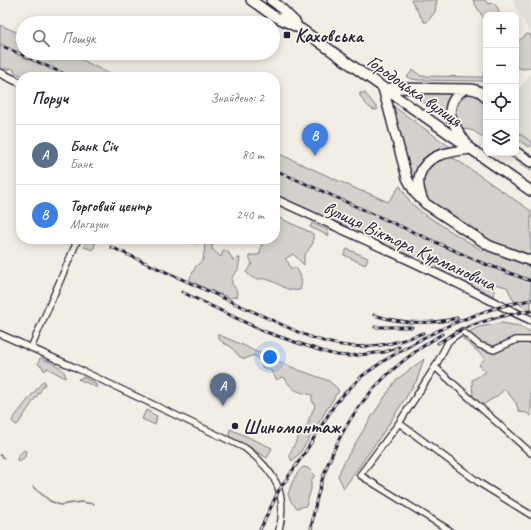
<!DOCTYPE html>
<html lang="uk">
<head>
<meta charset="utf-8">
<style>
	body { margin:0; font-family:Caveat,sans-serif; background:#f2f2f3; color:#2b2b33 }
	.controls { position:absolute; right:12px; top:12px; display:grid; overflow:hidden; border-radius:8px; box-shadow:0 2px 10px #0003 }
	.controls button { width:36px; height:36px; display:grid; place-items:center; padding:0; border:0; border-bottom:1px solid #e1e1e2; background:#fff; color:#2b2b33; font:20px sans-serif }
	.you { position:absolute; left:270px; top:357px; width:14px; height:14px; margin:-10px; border:3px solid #fff; border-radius:50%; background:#1a73e8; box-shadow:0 0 0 6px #1a73e833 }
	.badge { display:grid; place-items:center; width:26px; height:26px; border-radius:50%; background:#db2777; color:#fff; font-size:13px; font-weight:700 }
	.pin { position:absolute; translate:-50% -33px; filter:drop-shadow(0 1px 2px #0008) }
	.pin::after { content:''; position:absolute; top:21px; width:14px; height:12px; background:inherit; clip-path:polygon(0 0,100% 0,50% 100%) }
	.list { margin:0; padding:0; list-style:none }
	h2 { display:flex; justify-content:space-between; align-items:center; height:52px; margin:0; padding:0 16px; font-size:17px }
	h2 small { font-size:13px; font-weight:400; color:#7c7c81 }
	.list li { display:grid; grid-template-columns:26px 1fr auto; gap:12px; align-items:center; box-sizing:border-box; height:60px; padding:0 16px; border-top:1px solid #e1e1e2 }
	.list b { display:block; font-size:15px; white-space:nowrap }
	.list p { margin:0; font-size:13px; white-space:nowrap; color:#7c7c81 }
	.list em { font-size:13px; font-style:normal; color:#7c7c81 }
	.icon { flex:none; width:22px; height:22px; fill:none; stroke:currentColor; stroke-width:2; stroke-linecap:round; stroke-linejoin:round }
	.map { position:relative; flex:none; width:531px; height:530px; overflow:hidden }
	.search { position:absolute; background:#fff; box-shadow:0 2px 10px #0003; left:16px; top:16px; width:264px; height:44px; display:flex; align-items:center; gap:10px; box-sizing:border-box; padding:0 14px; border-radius:22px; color:#7c7c81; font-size:15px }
	.panel { position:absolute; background:#fff; box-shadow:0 2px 10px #0003; left:16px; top:72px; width:264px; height:172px; border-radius:16px }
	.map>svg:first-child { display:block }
	.built { fill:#e0dcd6 }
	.green { fill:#d4d1cc; stroke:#7b7a84 }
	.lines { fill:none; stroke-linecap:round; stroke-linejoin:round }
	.stream { stroke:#76747f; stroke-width:1.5 }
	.minor-casing { stroke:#22223b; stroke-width:8 }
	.tertiary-casing { stroke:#22223b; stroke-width:10 }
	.primary-casing { stroke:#22223b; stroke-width:12 }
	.minor { stroke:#fbf7ec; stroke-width:5.5 }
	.tertiary { stroke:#fbf7ec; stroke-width:7 }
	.primary { stroke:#fbf7ec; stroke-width:9 }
	.rail-casing { stroke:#22223b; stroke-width:3 }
	.rail { stroke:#fbf7ec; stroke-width:1.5; stroke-dasharray:4.5; stroke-linecap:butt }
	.poi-dot { fill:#22223b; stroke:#fbf7ec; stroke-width:1.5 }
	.labels { text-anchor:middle; stroke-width:3.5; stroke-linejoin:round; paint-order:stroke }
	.poi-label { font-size:19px; font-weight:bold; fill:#22223b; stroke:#fbf7ec; text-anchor:start }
	.street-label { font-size:19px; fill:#22223b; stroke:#fbf7ec }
</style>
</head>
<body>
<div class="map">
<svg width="531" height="530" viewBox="0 0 531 530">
	<rect width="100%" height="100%" fill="#f2eee5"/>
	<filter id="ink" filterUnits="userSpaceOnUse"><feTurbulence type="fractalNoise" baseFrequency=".025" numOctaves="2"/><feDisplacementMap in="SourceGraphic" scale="8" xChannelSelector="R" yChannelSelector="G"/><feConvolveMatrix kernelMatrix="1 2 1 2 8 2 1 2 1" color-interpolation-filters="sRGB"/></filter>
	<g filter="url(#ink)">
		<!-- built -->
		<path class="built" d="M512 0H531V34Z
			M531 73V143L516 131V93Z
			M180 239H202L198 247Z"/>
		<!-- green -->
		<path class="green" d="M411 0H437L435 12 427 22H424Z
			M473 0H485L488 4 493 3C498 7 499 9 499 15H486V22L475 4Z
			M0 25 23 35V53H68L116 77H25L14 72 15 70 10 68 9 70 5 68 4 70 0 68Z
			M527 34 531 35V67C526 70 521 69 516 67V43Z
			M413 70 421 76 480 77 482 78 485 70 486 84 482 81H476L419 80 412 79 407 77Z
			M408 91 454 93 448 105 446 107 447 119Z
			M360 93H365L378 109 375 110C369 109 364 102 360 96Z
			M468 94C471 94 475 94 477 95 490 101 486 128 486 140L474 131 465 129 460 126 457 122 453 106 462 96Z
			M393 106 450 147 443 150 416 179 413 185Z
			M516 131 531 142V146L529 147 521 142 516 137Z
			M275 152 361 191 366 192 388 202 400 186 411 203 424 214 447 229 483 251 488 249 506 258 531 266V312L513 300 507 287 494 284V296L275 194Z
			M505 153H511L531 167V171Z
			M450 157 457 160 531 211V256L493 243 429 202 425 198 422 178 427 167 442 158Z
			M275 216 310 232 313 234V243L304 256V265L293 254 285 259 288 262 291 269 295 267C301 272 303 283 300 290 286 292 281 284 269 280 259 276 257 284 246 272L252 264 249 256 254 255H259L261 250V246L265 239H275Z
			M312 223 328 230 329 236 310 227Z
			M87 239H97L93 250 84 247Z
			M212 239H213L212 249 221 257 223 250 228 252 234 261 237 258H240L238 270 232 277V284L236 289 238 296 230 298 207 289 191 281 190 278 196 266 203 260 204 253 205 244Z
			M347 249 368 258 365 265 344 255Z
			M502 323 519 326 531 332V416L527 413 519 412 516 403 505 389 496 397 482 405 473 397 472 380 486 372 479 365 485 358 460 336 479 327Z
			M217 334 245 346 254 351 265 355 296 369 324 379 329 381 337 388 339 392 336 394 334 398 300 453 292 461 289 455 299 436 310 421H308L315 406 312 400V395C297 391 293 392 285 378L281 377 277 380 271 371 262 367 258 358 254 355 245 359 240 357 230 346 225 344 219 339Z
			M40 358C49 362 67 367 65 378L47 368 45 371 43 369V367L38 364Z
			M424 359 417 380 387 427 344 488 338 476 344 462 369 421 396 380Z
			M83 377 96 384 98 388 78 379Z
			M43 381 45 382V384L18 424 16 425 12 421V420Z
			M146 410 157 416 155 425 142 419Z
			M230 429 272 448 267 458 248 446 230 437 229 435Z
			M25 450 26 451 25 457 18 462H17C17 455 20 453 25 450Z
			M303 467 308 468 315 475 311 481V489L306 506 297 508 292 503 288 495C291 484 295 474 303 467Z"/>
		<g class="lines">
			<!-- stream -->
			<path class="stream" d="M0 455 4 458
				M33 487 50 501 60 505 81 502 94 504"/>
			<!-- minor casing -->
			<g class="minor-casing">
				<path id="minor" d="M0 334 74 367 245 448C275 471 288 493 279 530
					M31 348 78 239
					M435 367 531 453
					M399 423 481 484 531 515
					M449 530 360 475 399 423 435 367 448 342 451 339 462 331 479 345 494 350 516 340H531"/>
			</g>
			<!-- tertiary casing -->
			<g class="tertiary-casing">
				<path id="tertiary" d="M0 73 21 83
					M275 199C332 225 390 251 446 278 475 292 502 307 531 320"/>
			</g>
			<!-- primary casing -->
			<g class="primary-casing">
				<path id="primary" d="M251 0 272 15 301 29 368 77 531 191
					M271 0 279 6 296 23
					M383 88 407 178 415 193 426 204 482 241 490 246 531 261
					M383 88 471 89C478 90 483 92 486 98
					M464 89C439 108 453 124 467 144
					M516 152 531 162
					M422 198C419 190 417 182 420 174 427 153 451 152 470 149"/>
			</g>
			<!-- minor -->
			<use href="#minor" class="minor"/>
			<!-- tertiary -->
			<use href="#tertiary" class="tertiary"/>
			<!-- primary -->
			<use href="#primary" class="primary"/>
			<!-- rail casing -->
			<g class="rail-casing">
				<path id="rail" d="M0 45 71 77
					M275 170 480 262 531 281
					M111 247 298 332C332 347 363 351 400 341 408 339 415 336 423 333
					M182 292 263 331 286 339 328 353 337 355 349 356 385 352 399 347
					M374 315C402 324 429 325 457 318
					M375 327H412
					M438 343C447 338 456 332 466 328 485 320 511 313 531 311
					M260 530 279 490 304 454 335 404 344 394 362 376 385 360 423 338 454 323 489 310 510 304 531 300
					M311 530C318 474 343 418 384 378 401 361 421 347 442 334"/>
			</g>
			<!-- rail -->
			<use href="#rail" class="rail"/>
		</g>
	</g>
	<!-- markers -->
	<g class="poi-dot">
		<rect x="283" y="31" width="8" height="8" rx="2"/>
		<circle cx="235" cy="426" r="4"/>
	</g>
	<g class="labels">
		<!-- poi labels -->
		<g class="poi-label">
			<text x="295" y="42">Каховська</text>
			<text x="243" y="433">Шиномонтаж</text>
		</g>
		<!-- street labels -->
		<g class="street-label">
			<text transform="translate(415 90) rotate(35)" y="7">Городоцька вулиця</text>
			<text transform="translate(410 245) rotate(25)" y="7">вулиця Віктора Курмановича</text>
		</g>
	</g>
</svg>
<div class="controls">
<button>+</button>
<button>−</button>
<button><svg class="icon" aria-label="locate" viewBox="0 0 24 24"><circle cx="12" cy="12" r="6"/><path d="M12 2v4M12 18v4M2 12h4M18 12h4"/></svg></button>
<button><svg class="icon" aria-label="layers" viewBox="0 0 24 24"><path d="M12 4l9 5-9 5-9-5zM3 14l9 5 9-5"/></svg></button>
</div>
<div class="you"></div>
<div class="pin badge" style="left:223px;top:406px;background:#5c6f8a">A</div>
<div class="pin badge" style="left:315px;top:156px;background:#3f7fe0">B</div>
<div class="search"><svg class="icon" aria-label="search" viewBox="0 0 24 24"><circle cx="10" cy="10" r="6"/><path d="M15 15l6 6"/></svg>Пошук</div>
<section class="panel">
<h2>Поруч<small>Знайдено: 2</small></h2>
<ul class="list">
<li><span class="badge" style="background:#5c6f8a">A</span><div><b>Банк Січ</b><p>Банк</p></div><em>80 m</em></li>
<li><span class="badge" style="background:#3f7fe0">B</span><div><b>Торговий центр</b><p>Магазин</p></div><em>240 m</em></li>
</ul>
</section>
</div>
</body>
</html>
